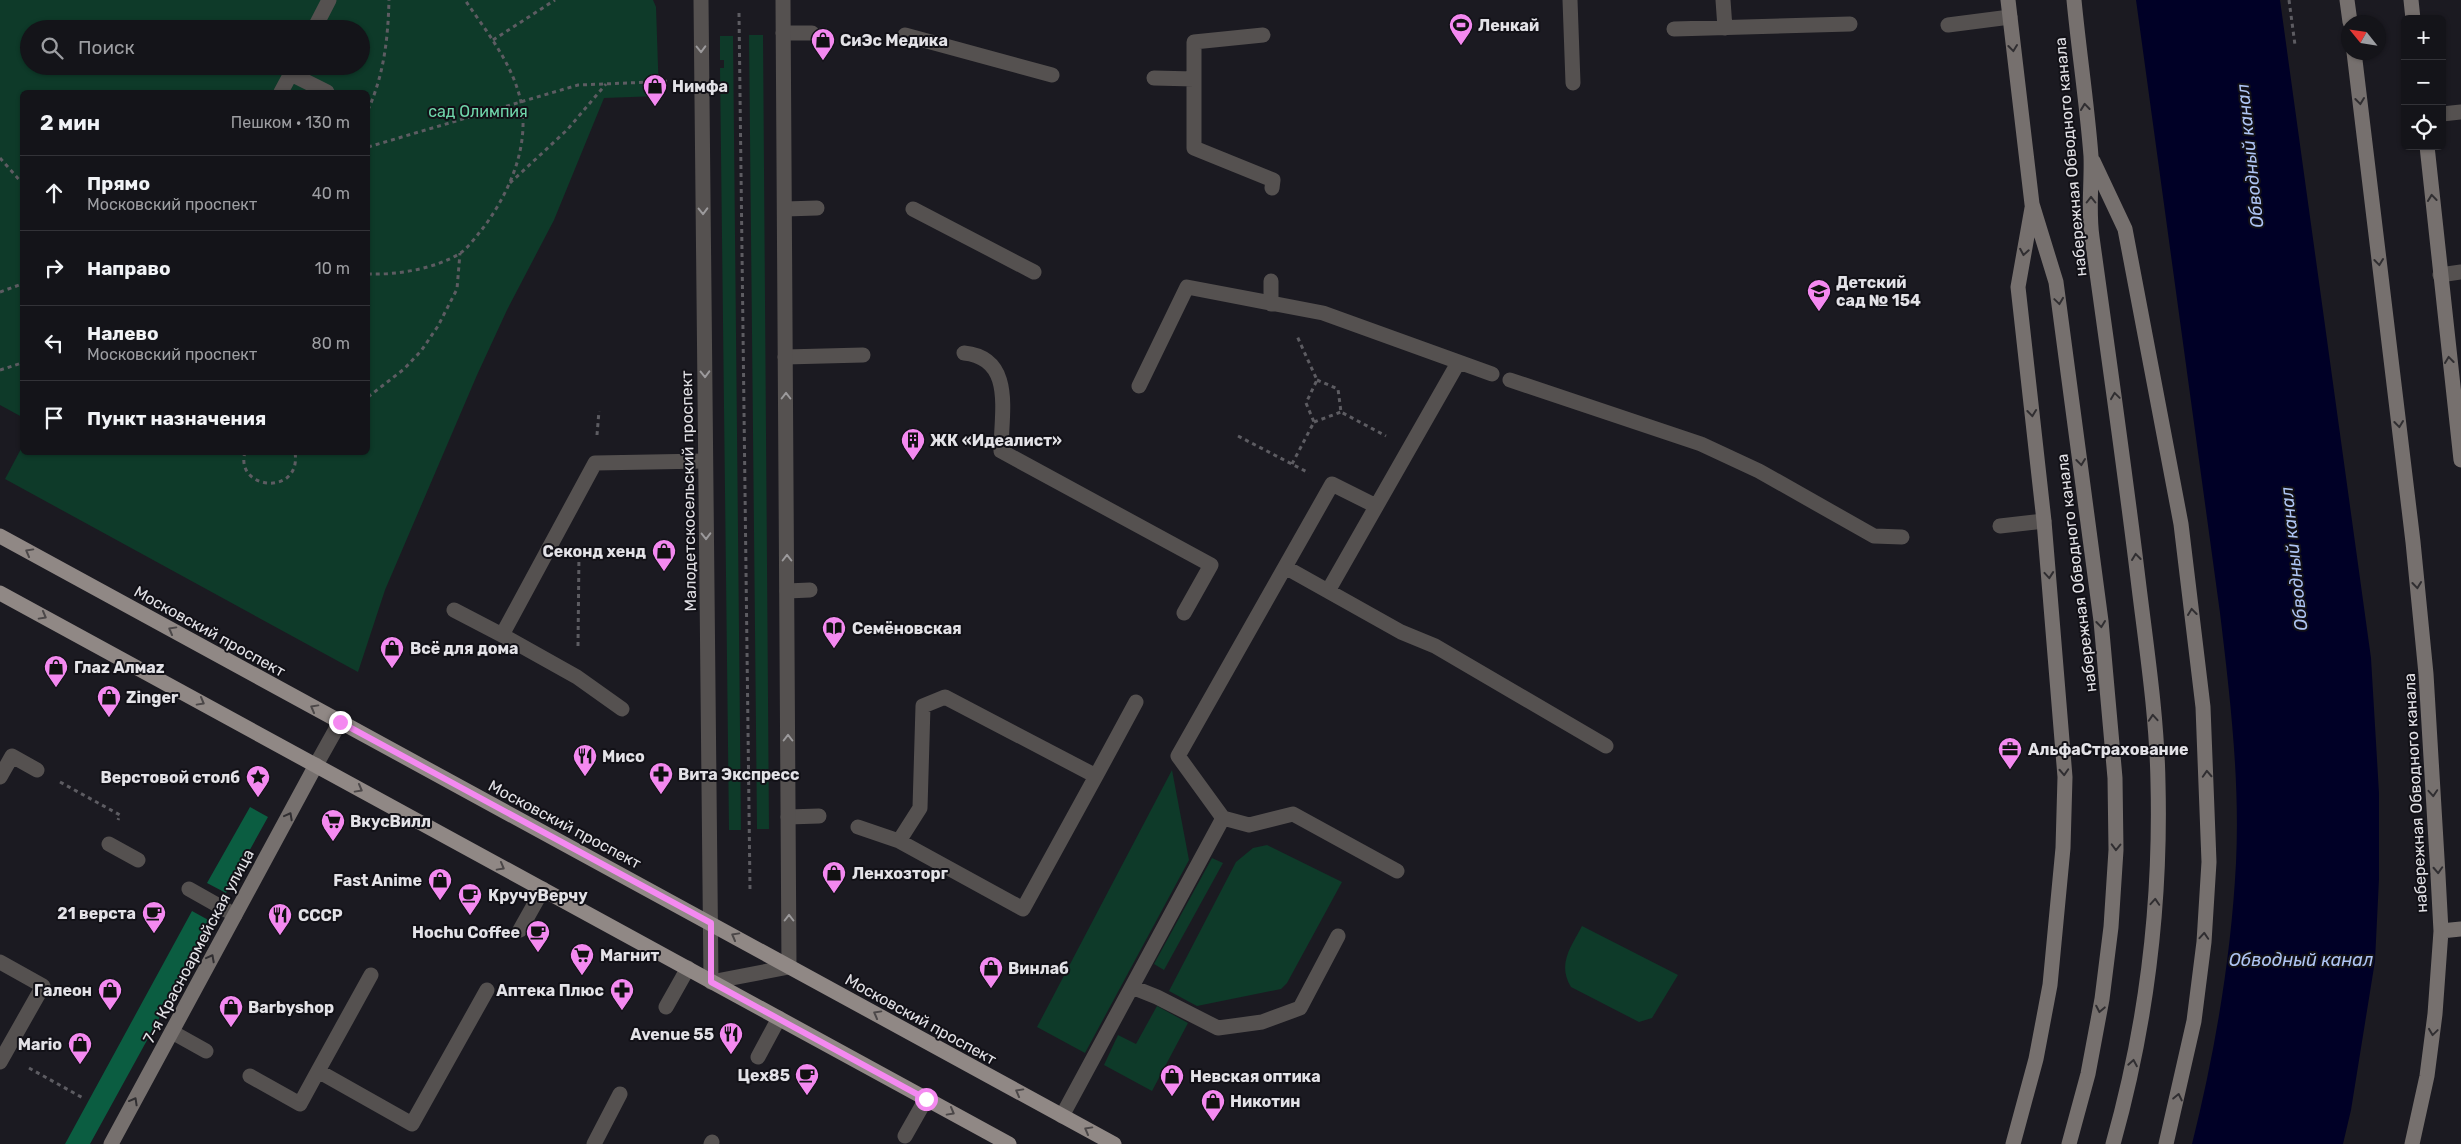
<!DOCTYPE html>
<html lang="ru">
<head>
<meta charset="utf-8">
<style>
	body { margin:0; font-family:Rubik,sans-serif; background:#1d1d22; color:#f1f3f6 }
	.controls { position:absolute; right:15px; top:15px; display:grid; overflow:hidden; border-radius:8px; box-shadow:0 1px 4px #0004 }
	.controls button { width:45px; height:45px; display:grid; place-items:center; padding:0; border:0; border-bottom:1px solid #333338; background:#141419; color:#f1f3f6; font:25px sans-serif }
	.compass { position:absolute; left:2341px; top:15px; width:45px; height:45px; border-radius:50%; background:#141419; box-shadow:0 1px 4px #0004; rotate:300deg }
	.stop { position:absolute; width:15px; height:15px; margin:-11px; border:4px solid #f489f0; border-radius:50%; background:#fff }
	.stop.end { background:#f489f0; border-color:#fff; box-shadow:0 1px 5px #0008 }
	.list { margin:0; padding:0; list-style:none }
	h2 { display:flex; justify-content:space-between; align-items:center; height:65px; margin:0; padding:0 20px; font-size:21px }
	h2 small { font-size:16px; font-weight:400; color:#9d9ea2 }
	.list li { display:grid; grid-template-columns:32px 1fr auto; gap:15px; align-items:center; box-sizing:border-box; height:75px; padding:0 20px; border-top:1px solid #333338 }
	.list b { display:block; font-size:19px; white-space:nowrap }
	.list p { margin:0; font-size:16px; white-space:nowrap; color:#9d9ea2 }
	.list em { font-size:16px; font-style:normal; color:#9d9ea2 }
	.icon { flex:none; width:28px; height:28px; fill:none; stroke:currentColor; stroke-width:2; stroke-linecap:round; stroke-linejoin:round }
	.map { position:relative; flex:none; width:2461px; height:1144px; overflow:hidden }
	.search { position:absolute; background:#141419; box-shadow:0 1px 4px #0004; left:20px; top:20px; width:350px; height:55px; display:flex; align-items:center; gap:12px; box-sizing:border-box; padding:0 18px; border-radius:28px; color:#9d9ea2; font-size:19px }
	.panel { position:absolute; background:#141419; box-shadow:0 1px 4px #0004; left:20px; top:90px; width:350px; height:365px; border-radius:8px }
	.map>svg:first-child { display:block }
	.green { fill:#0e3a29; fill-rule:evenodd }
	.forest { fill:#0b5d41 }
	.water { fill:#000026 }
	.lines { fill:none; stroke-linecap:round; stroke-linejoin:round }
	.path { stroke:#5d5c62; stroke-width:3; stroke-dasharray:4 4; stroke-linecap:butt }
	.lane { stroke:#555150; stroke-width:15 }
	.street { stroke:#555150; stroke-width:15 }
	.secondary { stroke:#76706e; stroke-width:15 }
	.primary { stroke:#908885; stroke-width:15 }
	.oneway { stroke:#302e31 }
	.oneway2 { stroke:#9c9a9c }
	.oneway3 { stroke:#4b4748 }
	.route { stroke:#f489f0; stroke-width:6 }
	.labels { text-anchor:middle; stroke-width:4; stroke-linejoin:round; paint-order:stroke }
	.poi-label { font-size:16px; font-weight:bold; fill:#e3e2e7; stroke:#121117; text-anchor:start }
	.park-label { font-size:16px; fill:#70d7ab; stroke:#121117 }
	.street-label { font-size:16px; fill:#e3e2e7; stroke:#121117 }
	.water-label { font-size:18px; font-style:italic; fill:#aec4f3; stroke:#121117 }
</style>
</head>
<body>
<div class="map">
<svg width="2461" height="1144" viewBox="0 0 2461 1144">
	<rect width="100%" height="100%" fill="#1b1a21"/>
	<!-- green -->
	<path class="green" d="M0 0H653L656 7 659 96 604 98 554 220 507 310 477 375 385 590 358 672 5 479 22 447V452H368V92H22V417L0 405ZM29 29H361V66H29Z
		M749 35H763L769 829H757Z
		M720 36H733L741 830H729L720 68H724V60H720Z
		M1172 770 1189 860 1085 1053 1037 1027Z
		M1267 845 1342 882 1287 983 1281 989 1197 1006 1169 991 1236 862 1253 848Z
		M1212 858 1223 863 1164 970 1154 964Z
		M1582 926 1678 975 1652 1018 1639 1022 1571 987C1557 964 1571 947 1582 926Z
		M1157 1006 1188 1023 1152 1091 1104 1065 1118 1035 1136 1044Z"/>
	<!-- forest -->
	<path class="forest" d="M250 807 268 817 226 893 207 883Z
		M192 911 212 922 90 1144H65Z"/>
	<!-- water -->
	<path class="water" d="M2136 0H2280L2371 658 2379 793V879L2375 961 2351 1110 2343 1144H2192C2215 1052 2231 958 2236 863 2240 780 2230 696 2220 613Z"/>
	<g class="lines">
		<!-- path -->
		<path class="path" d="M2289 0 2295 45
			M739 13 750 889
			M493 40 555 0
			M368 110C384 74 388 39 389 0
			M368 147 578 85 675 81
			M0 158 22 183
			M510 183 567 130 606 84
			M368 274C397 275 434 269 459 254 467 249 474 239 480 232 508 196 530 148 521 102 513 64 486 31 465 0
			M0 292 22 284
			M0 370 22 363
			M1317 380 1338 389 1341 412 1386 436
			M368 397 404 369 421 351 438 326 457 289 460 253
			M1314 422 1341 412
			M597 435 599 411
			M1238 436 1309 473
			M245 452C234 490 302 497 295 452
			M1292 464 1314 422 1306 403 1317 380 1297 336
			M578 646 579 552
			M60 782 120 815 118 820
			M29 1068 83 1098"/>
		<!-- lane -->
		<path class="lane" d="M1570 0 1573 83
			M1723 0 1725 28
			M1948 25 2010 17
			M314 29 329 0
			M1674 29 1850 24
			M783 33H812
			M905 35 1052 75
			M1263 35 1194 42V148L1273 180 1272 188
			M291 74 327 92
			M1154 78 1194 79
			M281 92 295 66
			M2442 114 2461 112
			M785 209 817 208
			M913 209 1034 272
			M2440 275 2461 272
			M1271 281V304
			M964 353C1015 358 1001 413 1001 451L1211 565 1184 613
			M785 357 863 355
			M1510 380 1701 444 1759 471 1874 536 1902 537
			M1139 386 1187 287 1323 313 1492 374
			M2000 526 2044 521
			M1285 567 1401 632 1435 646 1606 746
			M787 591 810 590
			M1328 591 1458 363
			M454 610 502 635
			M622 709 577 677 502 635 595 463 705 461
			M316 765 340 722
			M1096 776 1136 702
			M0 777 12 756 37 770
			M788 817 819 816
			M1223 818 1178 756 1332 484 1376 506
			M858 827 899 841 1023 909 1096 776 945 697 923 706 920 808 899 841
			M109 844 138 860
			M189 889 235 915
			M520 930 543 889
			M0 962 43 986 0 1062
			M711 982 789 967
			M1132 987 1157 997 1218 1028 1262 1022 1300 1008 1338 936
			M666 1007 688 968
			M172 1032 206 1051
			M758 1057 779 1018
			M318 1071 371 975
			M250 1076 300 1104 318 1071 412 1124 487 990
			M1062 1116 1223 818 1249 825 1293 814 1397 871
			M905 1136 926 1099
			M594 1144 620 1094
			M711 1144 712 1142"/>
		<!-- street -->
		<path class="street" d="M701 0 711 982
			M783 0 789 967"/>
		<!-- secondary -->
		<path class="secondary" d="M2008 0 2032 204 2056 282 2101 621 2115 778 2116 850 2111 927 2102 999 2088 1074 2069 1144
			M2074 0C2079 52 2087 104 2091 156 2092 182 2088 210 2092 237 2108 353 2125 470 2139 587 2147 652 2157 718 2158 783 2161 905 2146 1027 2113 1144
			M2347 0 2350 22
			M2411 0 2413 19
			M2354 52 2413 542 2426 674 2438 875 2441 931 2435 1014 2427 1076 2412 1144
			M2427 146 2461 460
			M2093 161 2125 229 2181 524 2203 707 2209 862 2204 942 2194 1021 2166 1144
			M2441 931 2461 929
			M111 1144 316 765
			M2013 1144 2036 1059 2050 985 2063 848 2065 777 2044 521 2018 287 2032 208"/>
		<!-- primary -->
		<path class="primary" d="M0 536 1114 1144
			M0 593 1009 1144"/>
	</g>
	<!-- one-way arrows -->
	<defs><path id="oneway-chevron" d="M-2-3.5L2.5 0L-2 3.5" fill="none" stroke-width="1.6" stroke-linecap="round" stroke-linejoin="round" transform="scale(1.25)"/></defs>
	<g class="oneway">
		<use href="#oneway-chevron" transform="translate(2013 48) rotate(83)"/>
		<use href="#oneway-chevron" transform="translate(2360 101) rotate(83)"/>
		<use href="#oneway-chevron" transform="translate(2085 107) rotate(-96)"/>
		<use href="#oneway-chevron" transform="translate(2432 198) rotate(-96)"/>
		<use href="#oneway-chevron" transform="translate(2091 200) rotate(-90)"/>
		<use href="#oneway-chevron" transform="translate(2024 252) rotate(100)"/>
		<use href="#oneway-chevron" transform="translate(2379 262) rotate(83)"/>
		<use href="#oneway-chevron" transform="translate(2059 301) rotate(82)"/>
		<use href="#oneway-chevron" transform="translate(2449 360) rotate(-97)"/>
		<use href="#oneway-chevron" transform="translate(2115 396) rotate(-98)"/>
		<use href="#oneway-chevron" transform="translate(2032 413) rotate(84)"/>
		<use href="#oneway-chevron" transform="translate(2399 424) rotate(83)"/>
		<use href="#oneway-chevron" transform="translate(2081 462) rotate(83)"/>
		<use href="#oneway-chevron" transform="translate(2136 557) rotate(-97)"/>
		<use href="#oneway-chevron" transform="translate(2049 575) rotate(85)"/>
		<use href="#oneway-chevron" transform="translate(2417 585) rotate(84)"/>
		<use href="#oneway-chevron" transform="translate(2192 612) rotate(-97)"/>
		<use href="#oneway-chevron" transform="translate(2101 624) rotate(83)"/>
		<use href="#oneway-chevron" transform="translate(2153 718) rotate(-94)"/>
		<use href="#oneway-chevron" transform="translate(2064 772) rotate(87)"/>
		<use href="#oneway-chevron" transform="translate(2207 774) rotate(-93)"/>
		<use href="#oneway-chevron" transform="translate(2433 793) rotate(86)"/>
		<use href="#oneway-chevron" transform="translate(289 816) rotate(-62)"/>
		<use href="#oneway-chevron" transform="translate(2116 847) rotate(91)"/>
		<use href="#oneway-chevron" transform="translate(2438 870) rotate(87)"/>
		<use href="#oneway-chevron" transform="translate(2155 902) rotate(-86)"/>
		<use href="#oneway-chevron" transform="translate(2204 936) rotate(-86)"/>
		<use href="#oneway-chevron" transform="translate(211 958) rotate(-62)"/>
		<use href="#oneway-chevron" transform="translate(2100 1009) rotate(101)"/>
		<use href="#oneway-chevron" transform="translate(2433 1032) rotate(98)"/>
		<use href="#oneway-chevron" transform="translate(2133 1063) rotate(-80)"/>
		<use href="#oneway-chevron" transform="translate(2178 1097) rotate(-78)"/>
		<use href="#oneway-chevron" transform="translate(134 1101) rotate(-61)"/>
	</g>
	<g class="oneway2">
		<use href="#oneway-chevron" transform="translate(701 49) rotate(89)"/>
		<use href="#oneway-chevron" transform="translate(703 211) rotate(89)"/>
		<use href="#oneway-chevron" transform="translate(705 374) rotate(89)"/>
		<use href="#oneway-chevron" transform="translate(786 396) rotate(-90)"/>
		<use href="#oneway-chevron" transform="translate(706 536) rotate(89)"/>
		<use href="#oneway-chevron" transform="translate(787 558) rotate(-90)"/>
		<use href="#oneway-chevron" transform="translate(788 738) rotate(-90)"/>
		<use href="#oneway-chevron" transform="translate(789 918) rotate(-90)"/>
	</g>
	<g class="oneway3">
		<use href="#oneway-chevron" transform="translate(29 552) rotate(-151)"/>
		<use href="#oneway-chevron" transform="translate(43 616) rotate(29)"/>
		<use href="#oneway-chevron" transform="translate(172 630) rotate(-151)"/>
		<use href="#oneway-chevron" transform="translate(201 702) rotate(29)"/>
		<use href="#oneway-chevron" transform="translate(314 708) rotate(-151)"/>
		<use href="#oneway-chevron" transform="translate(359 789) rotate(29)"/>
		<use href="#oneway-chevron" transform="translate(501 867) rotate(29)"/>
		<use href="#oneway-chevron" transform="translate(735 936) rotate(-151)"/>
		<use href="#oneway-chevron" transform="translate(877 1014) rotate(-151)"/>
		<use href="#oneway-chevron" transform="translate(1019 1092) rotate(-151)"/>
		<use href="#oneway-chevron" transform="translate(951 1112) rotate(29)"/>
		<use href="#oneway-chevron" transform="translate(1088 1130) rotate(-151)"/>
	</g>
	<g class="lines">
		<!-- route -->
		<path class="route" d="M340 722 711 923V982L926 1099"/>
	</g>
	<!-- icons -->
	<defs>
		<g id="stadium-pin" transform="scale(1.25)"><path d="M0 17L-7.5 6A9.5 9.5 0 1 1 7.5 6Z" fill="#f489f0" stroke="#121117"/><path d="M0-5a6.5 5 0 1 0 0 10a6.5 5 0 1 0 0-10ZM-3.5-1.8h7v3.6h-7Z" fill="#111"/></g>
		<g id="shop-pin" transform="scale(1.25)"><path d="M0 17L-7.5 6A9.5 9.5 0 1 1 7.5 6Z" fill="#f489f0" stroke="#121117"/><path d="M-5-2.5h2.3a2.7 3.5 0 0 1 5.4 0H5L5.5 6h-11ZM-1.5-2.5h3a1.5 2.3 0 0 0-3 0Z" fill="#111"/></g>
		<g id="school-pin" transform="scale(1.25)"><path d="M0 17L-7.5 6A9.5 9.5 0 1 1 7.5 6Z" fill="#f489f0" stroke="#121117"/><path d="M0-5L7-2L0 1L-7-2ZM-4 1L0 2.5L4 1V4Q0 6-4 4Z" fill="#111"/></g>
		<g id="building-pin" transform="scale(1.25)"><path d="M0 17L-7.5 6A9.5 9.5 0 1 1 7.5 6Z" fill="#f489f0" stroke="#121117"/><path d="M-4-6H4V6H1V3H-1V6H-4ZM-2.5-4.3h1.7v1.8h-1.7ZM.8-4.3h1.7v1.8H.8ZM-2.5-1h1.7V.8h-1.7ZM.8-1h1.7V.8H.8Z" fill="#111"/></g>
		<g id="library-pin" transform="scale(1.25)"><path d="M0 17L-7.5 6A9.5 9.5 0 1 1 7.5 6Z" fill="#f489f0" stroke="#121117"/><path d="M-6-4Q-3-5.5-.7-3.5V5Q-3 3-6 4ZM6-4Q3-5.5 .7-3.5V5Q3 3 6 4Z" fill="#111"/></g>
		<g id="office-pin" transform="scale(1.25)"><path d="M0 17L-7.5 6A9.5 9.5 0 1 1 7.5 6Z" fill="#f489f0" stroke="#121117"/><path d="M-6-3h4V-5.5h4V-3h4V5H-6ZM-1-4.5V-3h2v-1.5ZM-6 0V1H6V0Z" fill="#111"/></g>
		<g id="restaurant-pin" transform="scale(1.25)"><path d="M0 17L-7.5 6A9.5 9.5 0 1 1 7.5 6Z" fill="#f489f0" stroke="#121117"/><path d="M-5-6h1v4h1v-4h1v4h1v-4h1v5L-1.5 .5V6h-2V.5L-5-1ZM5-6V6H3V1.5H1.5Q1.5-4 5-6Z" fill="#111"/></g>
		<g id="pharmacy-pin" transform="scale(1.25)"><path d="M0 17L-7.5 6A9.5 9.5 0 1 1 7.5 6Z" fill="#f489f0" stroke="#121117"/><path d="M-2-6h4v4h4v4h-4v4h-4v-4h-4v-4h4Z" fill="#111"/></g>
		<g id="sight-pin" transform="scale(1.25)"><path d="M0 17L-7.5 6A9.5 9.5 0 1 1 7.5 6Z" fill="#f489f0" stroke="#121117"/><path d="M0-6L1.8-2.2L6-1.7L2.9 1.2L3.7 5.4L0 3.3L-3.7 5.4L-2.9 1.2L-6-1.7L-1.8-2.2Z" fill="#111"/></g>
		<g id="supermarket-pin" transform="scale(1.25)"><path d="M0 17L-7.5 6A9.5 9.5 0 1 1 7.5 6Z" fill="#f489f0" stroke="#121117"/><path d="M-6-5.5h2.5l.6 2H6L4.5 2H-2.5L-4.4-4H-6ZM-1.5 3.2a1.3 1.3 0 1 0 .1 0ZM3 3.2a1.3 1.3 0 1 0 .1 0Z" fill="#111"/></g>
		<g id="cafe-pin" transform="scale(1.25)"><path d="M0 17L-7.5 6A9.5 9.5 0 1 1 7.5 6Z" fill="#f489f0" stroke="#121117"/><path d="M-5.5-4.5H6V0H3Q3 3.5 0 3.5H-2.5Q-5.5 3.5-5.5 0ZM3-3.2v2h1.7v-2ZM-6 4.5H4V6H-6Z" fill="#111"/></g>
	</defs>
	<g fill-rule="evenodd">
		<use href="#stadium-pin" x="1461" y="25"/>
		<use href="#shop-pin" x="823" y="40"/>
		<use href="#shop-pin" x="655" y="86"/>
		<use href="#school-pin" x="1819" y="291"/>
		<use href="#building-pin" x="913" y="440"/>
		<use href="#shop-pin" x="664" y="551"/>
		<use href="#library-pin" x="834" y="628"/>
		<use href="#shop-pin" x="392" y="648"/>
		<use href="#shop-pin" x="56" y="667"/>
		<use href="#shop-pin" x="109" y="697"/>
		<use href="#office-pin" x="2010" y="749"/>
		<use href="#restaurant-pin" x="585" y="756"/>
		<use href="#pharmacy-pin" x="661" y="774"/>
		<use href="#sight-pin" x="258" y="777"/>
		<use href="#supermarket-pin" x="333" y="821"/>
		<use href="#shop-pin" x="834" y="873"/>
		<use href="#shop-pin" x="440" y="880"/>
		<use href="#cafe-pin" x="470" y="895"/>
		<use href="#cafe-pin" x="154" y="913"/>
		<use href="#restaurant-pin" x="280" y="915"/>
		<use href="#cafe-pin" x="538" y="932"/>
		<use href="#supermarket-pin" x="582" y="955"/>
		<use href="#shop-pin" x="991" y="968"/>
		<use href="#shop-pin" x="110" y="990"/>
		<use href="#pharmacy-pin" x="622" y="990"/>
		<use href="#shop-pin" x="231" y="1007"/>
		<use href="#restaurant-pin" x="731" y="1034"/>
		<use href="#shop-pin" x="80" y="1044"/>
		<use href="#cafe-pin" x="807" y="1075"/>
		<use href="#shop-pin" x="1172" y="1076"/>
		<use href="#shop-pin" x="1213" y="1101"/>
	</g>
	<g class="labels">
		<!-- poi labels -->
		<g class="poi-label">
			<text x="1478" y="31">Ленкай</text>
			<text x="840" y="46">СиЭс Медика</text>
			<text x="672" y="92">Нимфа</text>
			<text x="1836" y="288">Детский<tspan x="1836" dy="18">сад № 154</tspan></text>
			<text x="930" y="446">ЖК «Идеалист»</text>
			<text x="646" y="557" text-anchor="end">Секонд хенд</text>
			<text x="852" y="634">Семёновская</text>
			<text x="410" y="654">Всё для дома</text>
			<text x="74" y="673">Глаz Алмаz</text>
			<text x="126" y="703">Zinger</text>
			<text x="2028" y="755">АльфаСтрахование</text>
			<text x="602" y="762">Мисо</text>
			<text x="678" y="780">Вита Экспресс</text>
			<text x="240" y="783" text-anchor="end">Верстовой столб</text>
			<text x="350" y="827">ВкусВилл</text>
			<text x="852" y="879">Ленхозторг</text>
			<text x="422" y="886" text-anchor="end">Fast Anime</text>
			<text x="488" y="901">КручуВерчу</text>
			<text x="136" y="919" text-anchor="end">21 верста</text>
			<text x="298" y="921">СССР</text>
			<text x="520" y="938" text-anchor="end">Hochu Coffee</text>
			<text x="600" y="961">Магнит</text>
			<text x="1008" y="974">Винлаб</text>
			<text x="92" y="996" text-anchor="end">Галеон</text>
			<text x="604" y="996" text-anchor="end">Аптека Плюс</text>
			<text x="248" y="1013">Barbyshop</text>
			<text x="714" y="1040" text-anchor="end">Avenue 55</text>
			<text x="62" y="1050" text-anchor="end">Mario</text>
			<text x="790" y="1081" text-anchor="end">Цех85</text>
			<text x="1190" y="1082">Невская оптика</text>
			<text x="1230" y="1107">Никотин</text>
		</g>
		<!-- park labels -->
		<g class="park-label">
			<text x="478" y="117">сад Олимпия</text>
		</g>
		<!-- street labels -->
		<g class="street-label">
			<text transform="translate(2070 157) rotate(-95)" y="6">набережная Обводного канала</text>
			<text transform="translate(688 491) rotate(-91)" y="6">Малодетскосельский проспект</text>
			<text transform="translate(2076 573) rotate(-97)" y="6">набережная Обводного канала</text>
			<text transform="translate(210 631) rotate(29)" y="6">Московский проспект</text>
			<text transform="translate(2415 793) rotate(-93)" y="6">набережная Обводного канала</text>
			<text transform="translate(565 824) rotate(28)" y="6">Московский проспект</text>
			<text transform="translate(198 946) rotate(-62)" y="6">7-я Красноармейская улица</text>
			<text transform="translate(921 1019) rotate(29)" y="6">Московский проспект</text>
		</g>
		<!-- water labels -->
		<g class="water-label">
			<text transform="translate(2250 156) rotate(-96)" y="6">Обводный канал</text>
			<text transform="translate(2294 559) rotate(-96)" y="6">Обводный канал</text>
			<text x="2301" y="966">Обводный канал</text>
		</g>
	</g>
</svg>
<div class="controls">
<button>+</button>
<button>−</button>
<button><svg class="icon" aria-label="locate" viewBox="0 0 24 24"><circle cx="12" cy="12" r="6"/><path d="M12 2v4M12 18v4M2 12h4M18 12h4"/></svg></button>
</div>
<svg class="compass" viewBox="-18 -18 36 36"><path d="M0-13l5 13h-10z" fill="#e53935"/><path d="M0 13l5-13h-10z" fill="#9d9ea2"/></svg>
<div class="stop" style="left:926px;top:1099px"></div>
<div class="stop end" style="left:340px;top:722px"></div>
<div class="search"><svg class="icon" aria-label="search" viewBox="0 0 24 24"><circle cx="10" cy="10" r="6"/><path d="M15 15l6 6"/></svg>Поиск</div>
<section class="panel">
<h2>2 мин<small>Пешком · 130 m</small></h2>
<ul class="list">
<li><svg class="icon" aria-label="ahead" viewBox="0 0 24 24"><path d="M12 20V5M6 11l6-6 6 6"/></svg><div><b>Прямо</b><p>Московский проспект</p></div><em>40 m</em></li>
<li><svg class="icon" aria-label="right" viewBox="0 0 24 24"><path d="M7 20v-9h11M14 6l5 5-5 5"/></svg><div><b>Направо</b></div><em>10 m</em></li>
<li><svg class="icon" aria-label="left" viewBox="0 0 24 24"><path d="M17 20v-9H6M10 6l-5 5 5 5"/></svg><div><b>Налево</b><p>Московский проспект</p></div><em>80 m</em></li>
<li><svg class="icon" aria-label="arrive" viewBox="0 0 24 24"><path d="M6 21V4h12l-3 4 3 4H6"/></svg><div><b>Пункт назначения</b></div></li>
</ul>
</section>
</div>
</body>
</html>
